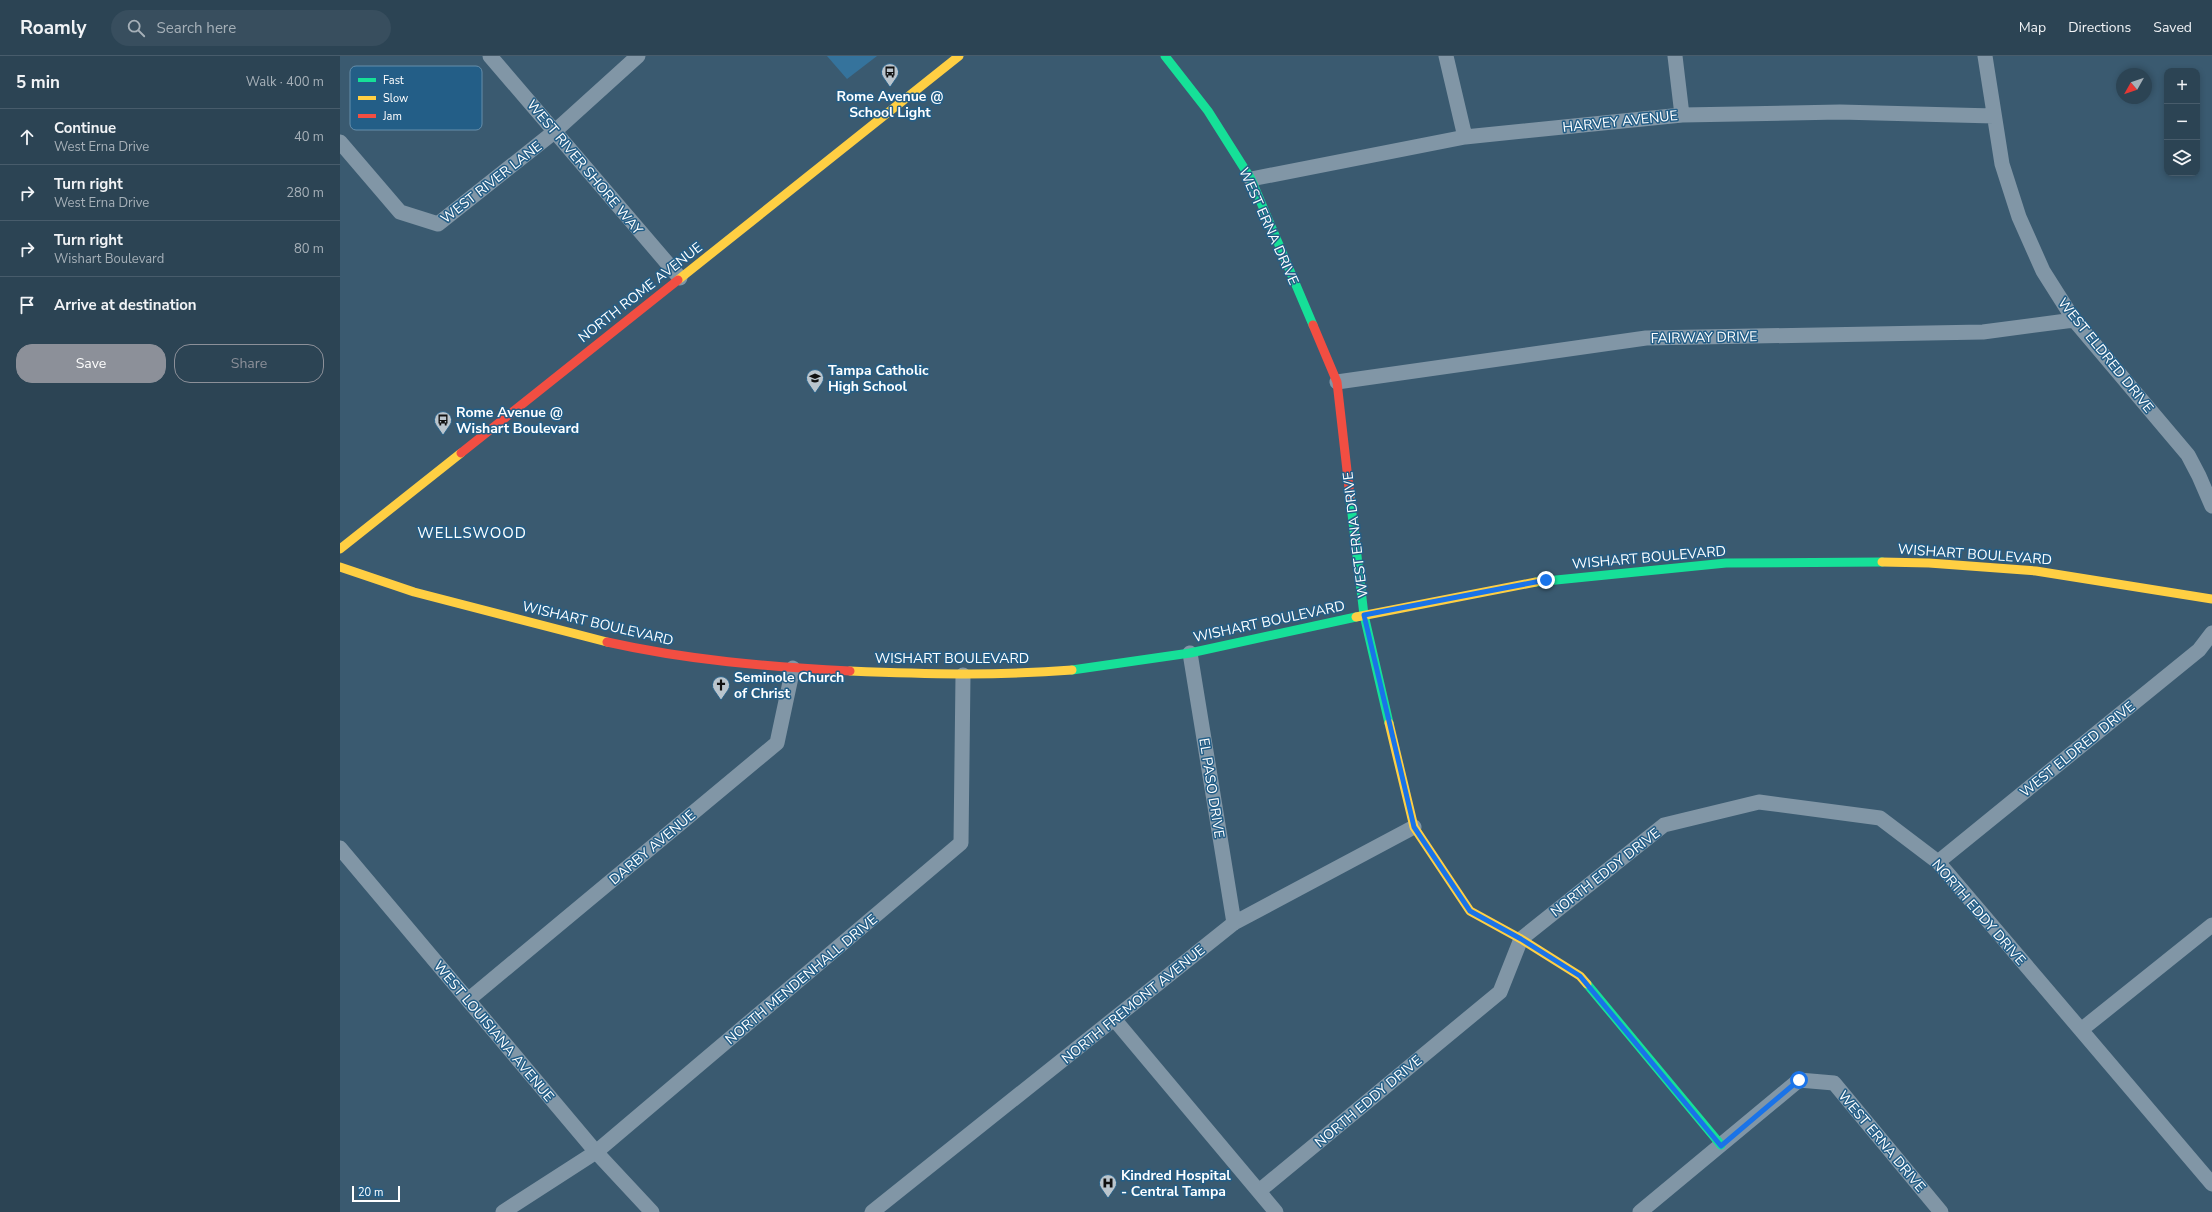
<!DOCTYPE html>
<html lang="en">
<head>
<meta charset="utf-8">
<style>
	body { margin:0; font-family:"Nunito Sans",sans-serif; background:#384e5e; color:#f1f3f6 }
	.controls { position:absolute; right:12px; top:12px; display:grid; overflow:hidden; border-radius:8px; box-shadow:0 2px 6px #0003 }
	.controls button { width:36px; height:36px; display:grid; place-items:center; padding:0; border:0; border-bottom:1px solid #485c6b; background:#2c4454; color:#f1f3f6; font:20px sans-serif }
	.compass { position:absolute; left:1776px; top:12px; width:36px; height:36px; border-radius:50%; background:#2c4454; box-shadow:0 2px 6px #0003; rotate:230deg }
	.scale { position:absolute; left:12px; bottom:10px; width:48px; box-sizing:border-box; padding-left:4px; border:2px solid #fff; border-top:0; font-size:11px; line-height:14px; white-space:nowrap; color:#fff; -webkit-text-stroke:3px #235e87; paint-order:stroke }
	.stop { position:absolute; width:12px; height:12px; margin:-9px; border:3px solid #1a73e8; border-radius:50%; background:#fff }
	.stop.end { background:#1a73e8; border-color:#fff; box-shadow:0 1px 4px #0008 }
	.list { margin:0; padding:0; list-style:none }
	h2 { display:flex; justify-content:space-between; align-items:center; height:52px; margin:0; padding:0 16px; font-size:17px }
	h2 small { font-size:13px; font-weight:400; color:#a6b0b8 }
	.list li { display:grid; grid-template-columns:26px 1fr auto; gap:12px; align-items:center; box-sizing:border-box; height:56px; padding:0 16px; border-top:1px solid #485c6b }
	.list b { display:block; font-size:15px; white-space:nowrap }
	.list p { margin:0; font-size:13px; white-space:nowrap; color:#a6b0b8 }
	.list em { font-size:13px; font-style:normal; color:#a6b0b8 }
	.actions { display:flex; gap:8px; padding:12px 16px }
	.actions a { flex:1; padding:9px 0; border:1px solid #8c9099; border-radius:16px; text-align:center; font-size:14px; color:#8c9099 }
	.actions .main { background:#8c9099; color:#fff }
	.icon { flex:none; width:22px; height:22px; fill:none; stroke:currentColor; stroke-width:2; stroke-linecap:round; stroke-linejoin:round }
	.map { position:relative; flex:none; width:1872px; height:1156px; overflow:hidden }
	header { display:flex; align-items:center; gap:24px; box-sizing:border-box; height:56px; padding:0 20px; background:#2c4454; border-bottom:1px solid #485c6b }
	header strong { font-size:19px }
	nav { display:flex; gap:22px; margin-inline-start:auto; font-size:14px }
	.search { width:280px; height:36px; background:#384e5e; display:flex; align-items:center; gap:10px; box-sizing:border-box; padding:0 14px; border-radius:22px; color:#a6b0b8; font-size:15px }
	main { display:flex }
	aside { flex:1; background:#2c4454 }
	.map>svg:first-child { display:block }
	.green { fill:#35739c }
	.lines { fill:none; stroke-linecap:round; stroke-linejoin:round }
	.street { stroke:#8196a6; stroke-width:15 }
	.fast { stroke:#16e098; stroke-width:9 }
	.slow { stroke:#ffcf43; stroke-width:9 }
	.jam { stroke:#f24e42; stroke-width:9 }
	.route { stroke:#1a73e8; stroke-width:5 }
	.labels { text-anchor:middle; stroke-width:3; stroke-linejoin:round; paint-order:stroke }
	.poi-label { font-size:14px; font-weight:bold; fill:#fff; stroke:#235e87; text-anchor:start }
	.street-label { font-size:14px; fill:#fff; stroke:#235e87 }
	.neighbourhood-label { font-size:15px; letter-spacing:1px; fill:#fff; stroke:#235e87 }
	.key { fill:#235e87; stroke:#658eab; stroke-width:1 }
	.key-label { font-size:11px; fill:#fff }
</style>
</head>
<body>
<header>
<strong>Roamly</strong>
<div class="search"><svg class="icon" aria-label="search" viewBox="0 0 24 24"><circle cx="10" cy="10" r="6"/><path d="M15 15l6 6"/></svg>Search here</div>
<nav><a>Map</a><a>Directions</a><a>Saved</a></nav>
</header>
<main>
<aside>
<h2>5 min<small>Walk · 400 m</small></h2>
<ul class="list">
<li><svg class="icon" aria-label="ahead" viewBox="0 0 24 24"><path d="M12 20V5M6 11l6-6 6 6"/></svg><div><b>Continue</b><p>West Erna Drive</p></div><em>40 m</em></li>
<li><svg class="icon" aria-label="right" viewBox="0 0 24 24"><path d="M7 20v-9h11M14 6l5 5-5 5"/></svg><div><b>Turn right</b><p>West Erna Drive</p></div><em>280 m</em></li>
<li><svg class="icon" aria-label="right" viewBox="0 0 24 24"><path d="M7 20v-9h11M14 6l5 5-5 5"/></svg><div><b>Turn right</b><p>Wishart Boulevard</p></div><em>80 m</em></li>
<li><svg class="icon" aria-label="arrive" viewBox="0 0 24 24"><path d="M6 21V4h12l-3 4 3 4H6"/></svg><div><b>Arrive at destination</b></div></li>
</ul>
<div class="actions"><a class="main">Save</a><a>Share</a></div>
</aside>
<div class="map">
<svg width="1872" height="1156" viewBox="0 0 1872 1156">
	<rect width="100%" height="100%" fill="#3a5a70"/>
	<!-- green -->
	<path class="green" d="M487 0H537L507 23Z"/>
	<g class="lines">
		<!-- street -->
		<path class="street" d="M150 0 340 222
			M1106 0 1125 81
			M1335 0 1342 59
			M1645 0 1662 108 1679 161 1703 215 1734 264 1848 399 1859 420 1872 450
			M0 86 60 156 98 168 214 76 298 0
			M911 123 1125 81 1342 59 1500 56 1654 60
			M997 326 1306 282 1643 276 1734 264
			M850 597 894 867
			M0 792 256 1096 312 1156
			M1598 806 1859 594 1872 577
			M128 944 437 687 453 612
			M774 963 936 1156
			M1741 974 1872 869
			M919 1135 1160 936 1181 883 1324 769 1419 746 1540 762 1598 806 1872 1128
			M163 1156 256 1096 621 787 623 619
			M532 1156 894 867 1074 771
			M1300 1156 1459 1024 1494 1027 1601 1156"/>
		<!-- fast -->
		<path class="fast" d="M825 0 868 55 911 123 973 269
			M1010 441 1024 559 1049 667
			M1196 526 1386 507 1542 506
			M732 614 850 597 1016 561
			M1247 928 1381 1089"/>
		<!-- slow -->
		<path class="slow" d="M338 224 619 0
			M0 493 121 397
			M1542 506 1589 507 1696 515 1872 543
			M0 511 74 536 267 586
			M1016 561 1196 526
			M510 615C584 618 658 620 732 614
			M1049 667 1074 771 1130 855 1181 883 1240 920 1247 928"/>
		<!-- jam -->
		<path class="jam" d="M973 269 997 326 1010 441
			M121 397 338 224
			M267 586C347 604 429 611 510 615"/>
	</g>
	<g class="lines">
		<!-- route -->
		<path class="route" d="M1206 524 1024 559 1074 771 1130 855 1181 883 1240 920 1381 1090 1459 1024"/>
	</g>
	<!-- icons -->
	<defs>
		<g id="bus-pin" transform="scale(0.9)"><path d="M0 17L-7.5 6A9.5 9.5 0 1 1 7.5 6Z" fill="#bac5cd" stroke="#235e87"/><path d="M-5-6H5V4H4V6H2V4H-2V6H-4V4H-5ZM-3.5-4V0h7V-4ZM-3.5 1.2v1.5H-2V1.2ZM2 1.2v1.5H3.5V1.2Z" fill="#111"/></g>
		<g id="school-pin" transform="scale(0.9)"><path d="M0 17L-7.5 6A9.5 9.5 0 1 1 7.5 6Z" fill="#bac5cd" stroke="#235e87"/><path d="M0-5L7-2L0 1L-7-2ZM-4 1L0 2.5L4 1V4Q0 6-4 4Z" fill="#111"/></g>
		<g id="church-pin" transform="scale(0.9)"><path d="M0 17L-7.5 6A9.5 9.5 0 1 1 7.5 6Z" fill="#bac5cd" stroke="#235e87"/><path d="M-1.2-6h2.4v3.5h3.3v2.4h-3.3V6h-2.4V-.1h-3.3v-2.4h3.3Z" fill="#111"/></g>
		<g id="hospital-pin" transform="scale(0.9)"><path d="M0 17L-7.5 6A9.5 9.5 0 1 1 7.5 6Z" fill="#bac5cd" stroke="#235e87"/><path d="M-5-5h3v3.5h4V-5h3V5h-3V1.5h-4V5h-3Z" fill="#111"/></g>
	</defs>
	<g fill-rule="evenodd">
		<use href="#bus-pin" x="550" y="16"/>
		<use href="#school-pin" x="475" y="322"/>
		<use href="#bus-pin" x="103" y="364"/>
		<use href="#church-pin" x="381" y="629"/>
		<use href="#hospital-pin" x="768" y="1127"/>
	</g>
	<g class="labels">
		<!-- poi labels -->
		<g class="poi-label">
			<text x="550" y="45" text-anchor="middle">Rome Avenue @<tspan x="550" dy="16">School Light</tspan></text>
			<text x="488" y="319">Tampa Catholic<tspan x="488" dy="16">High School</tspan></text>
			<text x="116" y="361">Rome Avenue @<tspan x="116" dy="16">Wishart Boulevard</tspan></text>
			<text x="394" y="626">Seminole Church<tspan x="394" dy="16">of Christ</tspan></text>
			<text x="781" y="1124">Kindred Hospital<tspan x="781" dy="16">- Central Tampa</tspan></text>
		</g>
		<!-- street labels -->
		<g class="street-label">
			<text transform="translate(1280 65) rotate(-6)" y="5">HARVEY AVENUE</text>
			<text transform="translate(245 111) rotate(50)" y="5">WEST RIVER SHORE WAY</text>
			<text transform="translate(151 126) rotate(-38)" y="5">WEST RIVER LANE</text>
			<text transform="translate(929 170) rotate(66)" y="5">WEST ERNA DRIVE</text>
			<text transform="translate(300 236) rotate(-38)" y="5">NORTH ROME AVENUE</text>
			<text transform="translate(1364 281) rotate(-1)" y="5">FAIRWAY DRIVE</text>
			<text transform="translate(1766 299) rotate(51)" y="5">WEST ELDRED DRIVE</text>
			<text transform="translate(1015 479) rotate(-97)" y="5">WEST ERNA DRIVE</text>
			<text transform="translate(1635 498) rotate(4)" y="5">WISHART BOULEVARD</text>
			<text transform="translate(1309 501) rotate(-5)" y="5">WISHART BOULEVARD</text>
			<text transform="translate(929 565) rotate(-12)" y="5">WISHART BOULEVARD</text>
			<text transform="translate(258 567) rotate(13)" y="5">WISHART BOULEVARD</text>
			<text x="612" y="607">WISHART BOULEVARD</text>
			<text transform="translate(1737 693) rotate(-39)" y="5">WEST ELDRED DRIVE</text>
			<text transform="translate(872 732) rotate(81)" y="5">EL PASO DRIVE</text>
			<text transform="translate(312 791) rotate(-40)" y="5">DARBY AVENUE</text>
			<text transform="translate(1265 816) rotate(-38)" y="5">NORTH EDDY DRIVE</text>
			<text transform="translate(1639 856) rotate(49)" y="5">NORTH EDDY DRIVE</text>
			<text transform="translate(461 923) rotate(-40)" y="5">NORTH MENDENHALL DRIVE</text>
			<text transform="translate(793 948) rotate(-39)" y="5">NORTH FREMONT AVENUE</text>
			<text transform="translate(154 975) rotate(50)" y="5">WEST LOUISIANA AVENUE</text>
			<text transform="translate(1028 1045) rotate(-40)" y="5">NORTH EDDY DRIVE</text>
			<text transform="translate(1542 1085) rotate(50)" y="5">WEST ERNA DRIVE</text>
		</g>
		<!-- neighbourhood labels -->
		<g class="neighbourhood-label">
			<text x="132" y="482">WELLSWOOD</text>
		</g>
	</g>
	<!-- legend -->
	<rect x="10" y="10" width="132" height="64" rx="6" class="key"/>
	<rect x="18" y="22" width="18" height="4" fill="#16e098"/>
	<rect x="18" y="40" width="18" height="4" fill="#ffcf43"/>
	<rect x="18" y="58" width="18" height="4" fill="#f24e42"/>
	<g class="key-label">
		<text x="43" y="28">Fast</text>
		<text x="43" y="46">Slow</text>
		<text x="43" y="64">Jam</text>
	</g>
</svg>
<div class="controls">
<button>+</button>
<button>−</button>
<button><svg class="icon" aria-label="layers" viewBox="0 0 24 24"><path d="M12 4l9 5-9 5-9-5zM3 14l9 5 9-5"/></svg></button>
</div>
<svg class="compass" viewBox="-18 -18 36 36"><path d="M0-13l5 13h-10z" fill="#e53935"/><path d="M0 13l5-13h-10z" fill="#a6b0b8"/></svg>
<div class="scale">20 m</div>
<div class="stop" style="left:1459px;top:1024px"></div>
<div class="stop end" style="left:1206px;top:524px"></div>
</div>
</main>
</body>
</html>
